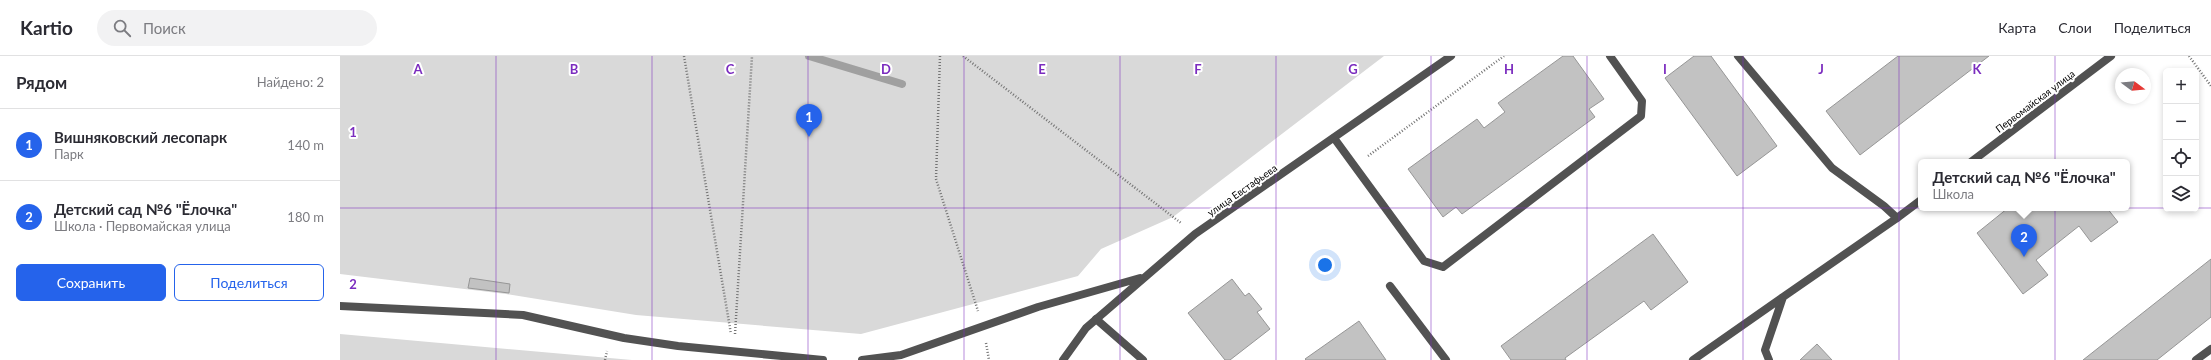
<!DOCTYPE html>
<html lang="ru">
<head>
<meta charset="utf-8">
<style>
	body { margin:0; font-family:Lato,sans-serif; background:#f2f2f3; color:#2b2b33 }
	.controls { position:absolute; right:12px; top:12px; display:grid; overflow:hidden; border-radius:6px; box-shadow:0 2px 6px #0003 }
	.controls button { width:36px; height:36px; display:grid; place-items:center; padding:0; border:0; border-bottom:1px solid #e1e1e2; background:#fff; color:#2b2b33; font:20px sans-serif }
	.compass { position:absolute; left:1775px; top:12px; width:36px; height:36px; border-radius:50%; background:#fff; box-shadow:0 2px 6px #0003; rotate:106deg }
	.you { position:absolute; left:985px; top:209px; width:14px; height:14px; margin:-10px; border:3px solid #fff; border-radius:50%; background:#1a73e8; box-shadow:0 0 0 6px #1a73e833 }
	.badge { display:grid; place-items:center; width:26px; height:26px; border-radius:50%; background:#2563eb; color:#fff; font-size:13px; font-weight:700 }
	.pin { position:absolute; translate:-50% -33px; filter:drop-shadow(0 1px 2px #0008) }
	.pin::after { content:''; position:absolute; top:21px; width:14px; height:12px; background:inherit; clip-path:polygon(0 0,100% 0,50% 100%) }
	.popup { position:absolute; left:1578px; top:103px; width:212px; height:52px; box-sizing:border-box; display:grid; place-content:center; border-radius:6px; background:#fff; filter:drop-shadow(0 1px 3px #0005); font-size:13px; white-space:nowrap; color:#7c7c81 }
	.popup b { font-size:15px; color:#2b2b33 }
	.popup::after { content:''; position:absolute; left:50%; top:100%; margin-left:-8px; border:8px solid transparent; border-top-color:#fff }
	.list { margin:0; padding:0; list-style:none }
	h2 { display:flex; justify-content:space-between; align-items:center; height:52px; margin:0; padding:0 16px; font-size:17px }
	h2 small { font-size:13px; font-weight:400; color:#7c7c81 }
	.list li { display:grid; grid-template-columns:26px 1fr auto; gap:12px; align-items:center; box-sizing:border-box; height:72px; padding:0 16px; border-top:1px solid #e1e1e2 }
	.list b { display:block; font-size:15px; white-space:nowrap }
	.list p { margin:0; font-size:13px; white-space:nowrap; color:#7c7c81 }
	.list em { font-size:13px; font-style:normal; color:#7c7c81 }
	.actions { display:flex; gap:8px; padding:12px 16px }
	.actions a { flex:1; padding:9px 0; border:1px solid #2563eb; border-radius:6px; text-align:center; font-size:14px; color:#2563eb }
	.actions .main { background:#2563eb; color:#fff }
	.icon { flex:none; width:22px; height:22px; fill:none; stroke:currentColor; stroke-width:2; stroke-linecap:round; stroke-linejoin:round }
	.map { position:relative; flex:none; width:1871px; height:304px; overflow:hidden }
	header { display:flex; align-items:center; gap:24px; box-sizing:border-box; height:56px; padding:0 20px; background:#fff; border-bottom:1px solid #e1e1e2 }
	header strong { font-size:19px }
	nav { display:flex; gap:22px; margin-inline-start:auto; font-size:14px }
	.search { width:280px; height:36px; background:#f2f2f3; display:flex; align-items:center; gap:10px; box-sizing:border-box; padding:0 14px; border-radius:22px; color:#7c7c81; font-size:15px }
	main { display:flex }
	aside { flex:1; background:#fff }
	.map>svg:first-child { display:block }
	.green { fill:#d9d9d9 }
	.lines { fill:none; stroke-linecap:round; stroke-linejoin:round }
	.stream { stroke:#a0a0a0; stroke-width:8 }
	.building { fill:#c2c2c2; stroke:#969696 }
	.path { stroke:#747474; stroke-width:2.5; stroke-dasharray:1 2; stroke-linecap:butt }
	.lane { stroke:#525252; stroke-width:8 }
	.street { stroke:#525252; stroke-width:8 }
	.grid { fill:none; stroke:#7b2cbf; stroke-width:1; stroke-opacity:0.55 }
	.labels { text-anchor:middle; stroke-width:4; stroke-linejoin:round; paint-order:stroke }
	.street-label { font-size:10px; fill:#000; stroke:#fff }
	.grid-label { font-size:13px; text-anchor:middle; font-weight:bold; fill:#7b2cbf; stroke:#fff; stroke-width:4; stroke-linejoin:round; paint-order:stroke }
</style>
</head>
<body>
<header>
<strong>Kartio</strong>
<div class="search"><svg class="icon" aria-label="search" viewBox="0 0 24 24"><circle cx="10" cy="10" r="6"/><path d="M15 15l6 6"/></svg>Поиск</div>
<nav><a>Карта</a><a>Слои</a><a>Поделиться</a></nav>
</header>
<main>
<aside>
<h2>Рядом<small>Найдено: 2</small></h2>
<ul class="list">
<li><span class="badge">1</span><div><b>Вишняковский лесопарк</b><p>Парк</p></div><em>140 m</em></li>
<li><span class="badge">2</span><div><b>Детский сад №6 &quot;Ёлочка&quot;</b><p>Школа · Первомайская улица</p></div><em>180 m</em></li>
</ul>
<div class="actions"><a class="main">Сохранить</a><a>Поделиться</a></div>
</aside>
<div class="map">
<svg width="1871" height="304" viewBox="0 0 1871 304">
	<rect width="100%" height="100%" fill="#fff"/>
	<!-- green -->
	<path class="green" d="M0 0H1044L833 161 761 193 738 220 521 278 296 259 166 238 0 218Z
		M0 278 292 304H0Z"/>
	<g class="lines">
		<!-- stream -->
		<path class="stream" d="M469 0 562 28"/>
	</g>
	<!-- building -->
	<path class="building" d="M1223 0H1233L1264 43 1249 53 1255 61 1122 158 1116 151 1103 161 1068 113 1137 63 1144 72 1165 56 1158 47Z
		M1354 0H1371L1437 90 1397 120 1325 22Z
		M1558 0H1649L1520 99 1486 55Z
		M1668 152H1767L1778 166 1751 186 1739 170 1696 204 1708 219 1683 238 1637 177Z
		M1313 178 1348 226 1311 254 1304 245 1225 302 1226 304H1171L1161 290Z
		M1871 203V261L1817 304H1743Z
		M130 222 170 228 169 237 128 232Z
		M892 223 905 240 909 237 922 253 917 256 930 273 890 304H885L848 257Z
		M1019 265 1046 304H966L965 303Z
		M1477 288 1492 304H1460Z"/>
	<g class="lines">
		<!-- path -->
		<path class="path" d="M344 0 391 278
			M600 0 596 123 638 255
			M623 0 841 167
			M1849 0 1871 30
			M1028 100 1164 0
			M395 278 412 0
			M646 287 649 304
			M265 304 267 295"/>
		<!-- lane -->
		<path class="lane" d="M1398 0 1492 112 1544 150 1557 162 1443 241 1425 294 1429 304
			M994 82 1084 205 1103 211 1301 60 1302 45 1270 0
			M1050 230 1106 304
			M756 263 803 304
			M1353 304 1443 241
			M1856 304 1871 293"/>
		<!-- street -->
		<path class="street" d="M1631 106 1771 0
			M1557 162 1581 144
			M0 250 183 259 284 282 338 290 483 304
			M522 304 561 299 698 251 800 222
			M723 304 746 272 855 178 1111 0"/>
	</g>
	<!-- grid -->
	<path class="grid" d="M156 0V304M312 0V304M468 0V304M624 0V304M780 0V304M936 0V304M1091 0V304M1247 0V304M1403 0V304M1559 0V304M1715 0V304M0 152H1826M1856 152H1871"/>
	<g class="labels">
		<!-- street labels -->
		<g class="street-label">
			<text transform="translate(1695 45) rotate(-37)" y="4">Первомайская улица</text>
			<text transform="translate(902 134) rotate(-35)" y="4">улица Евстафьева</text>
		</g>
	</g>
	<g class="grid-label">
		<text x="78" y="18">A</text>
		<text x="234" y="18">B</text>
		<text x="390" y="18">C</text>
		<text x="546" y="18">D</text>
		<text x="702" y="18">E</text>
		<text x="858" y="18">F</text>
		<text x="1013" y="18">G</text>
		<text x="1169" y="18">H</text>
		<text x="1325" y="18">I</text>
		<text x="1481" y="18">J</text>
		<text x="1637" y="18">K</text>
		<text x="13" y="81">1</text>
		<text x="13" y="233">2</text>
	</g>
</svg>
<div class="controls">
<button>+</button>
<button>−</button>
<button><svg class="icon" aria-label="locate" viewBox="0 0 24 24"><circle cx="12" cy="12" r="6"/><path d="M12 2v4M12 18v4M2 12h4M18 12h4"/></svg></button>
<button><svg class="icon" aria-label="layers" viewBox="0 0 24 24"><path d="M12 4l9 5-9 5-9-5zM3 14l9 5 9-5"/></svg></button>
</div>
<svg class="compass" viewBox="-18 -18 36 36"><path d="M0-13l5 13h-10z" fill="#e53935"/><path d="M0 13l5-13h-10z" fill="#7c7c81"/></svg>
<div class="you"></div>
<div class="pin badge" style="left:469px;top:81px">1</div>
<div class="pin badge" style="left:1684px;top:201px">2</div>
<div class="popup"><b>Детский сад №6 &quot;Ёлочка&quot;</b>Школа</div>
</div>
</main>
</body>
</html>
